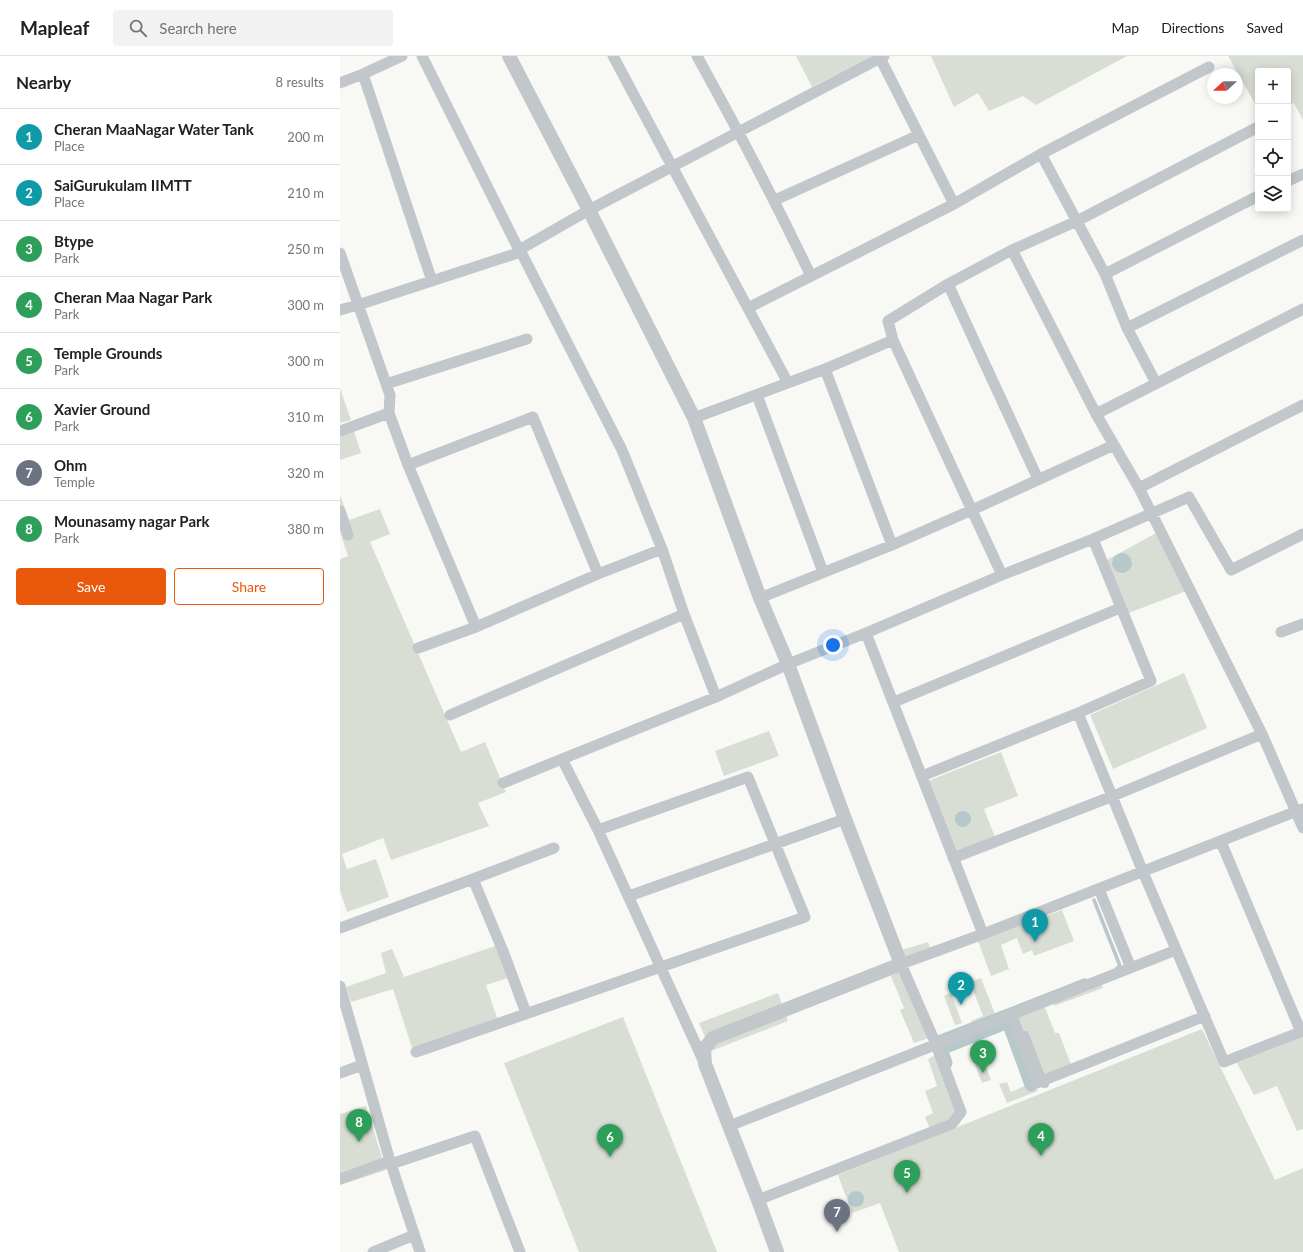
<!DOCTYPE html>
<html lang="en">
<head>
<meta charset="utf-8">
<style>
	body { margin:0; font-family:Lato,sans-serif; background:#f2f2f2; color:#202124 }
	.controls { position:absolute; right:12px; top:12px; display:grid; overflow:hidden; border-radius:4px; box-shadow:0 2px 10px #0003 }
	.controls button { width:36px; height:36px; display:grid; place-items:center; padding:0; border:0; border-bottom:1px solid #e0e0e0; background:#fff; color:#202124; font:20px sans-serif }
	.compass { position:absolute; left:867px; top:12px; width:36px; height:36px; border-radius:50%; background:#fff; box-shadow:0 2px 10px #0003; rotate:249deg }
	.you { position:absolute; left:493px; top:589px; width:14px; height:14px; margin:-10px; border:3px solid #fff; border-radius:50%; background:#1a73e8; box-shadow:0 0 0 6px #1a73e833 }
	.badge { display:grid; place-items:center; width:26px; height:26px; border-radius:50%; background:#ea580c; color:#fff; font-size:13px; font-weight:700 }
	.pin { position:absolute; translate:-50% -33px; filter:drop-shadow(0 1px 2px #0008) }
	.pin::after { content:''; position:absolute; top:21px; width:14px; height:12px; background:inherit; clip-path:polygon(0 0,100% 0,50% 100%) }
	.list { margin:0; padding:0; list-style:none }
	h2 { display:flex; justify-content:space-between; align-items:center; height:52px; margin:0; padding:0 16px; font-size:17px }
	h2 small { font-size:13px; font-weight:400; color:#757577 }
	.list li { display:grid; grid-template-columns:26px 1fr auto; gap:12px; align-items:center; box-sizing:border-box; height:56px; padding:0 16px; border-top:1px solid #e0e0e0 }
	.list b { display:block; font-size:15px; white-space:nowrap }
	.list p { margin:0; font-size:13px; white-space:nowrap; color:#757577 }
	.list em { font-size:13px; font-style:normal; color:#757577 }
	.actions { display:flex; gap:8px; padding:12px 16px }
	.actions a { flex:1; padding:9px 0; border:1px solid #ea580c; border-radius:4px; text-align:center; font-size:14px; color:#ea580c }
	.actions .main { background:#ea580c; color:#fff }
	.icon { flex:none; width:22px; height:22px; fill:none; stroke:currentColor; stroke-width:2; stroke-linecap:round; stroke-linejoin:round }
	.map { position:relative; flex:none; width:963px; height:1196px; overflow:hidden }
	header { display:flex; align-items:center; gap:24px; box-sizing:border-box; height:56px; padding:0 20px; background:#fff; border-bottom:1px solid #e0e0e0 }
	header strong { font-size:19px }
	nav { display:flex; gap:22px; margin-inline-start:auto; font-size:14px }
	.search { width:280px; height:36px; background:#f2f2f2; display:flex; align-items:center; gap:10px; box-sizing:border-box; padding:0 14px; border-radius:4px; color:#757577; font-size:15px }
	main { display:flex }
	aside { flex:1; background:#fff }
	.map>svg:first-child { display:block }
	.green { fill:#d9ded4 }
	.water { fill:#b7c8ca }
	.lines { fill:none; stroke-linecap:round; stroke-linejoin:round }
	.stream { stroke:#b7c8ca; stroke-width:3.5 }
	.canal { stroke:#b7c8ca; stroke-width:13 }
	.pedestrian { stroke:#c1c7ca; stroke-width:8 }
	.minor { stroke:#c1c7ca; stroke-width:11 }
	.tertiary { stroke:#c1c7ca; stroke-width:14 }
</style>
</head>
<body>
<header>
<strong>Mapleaf</strong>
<div class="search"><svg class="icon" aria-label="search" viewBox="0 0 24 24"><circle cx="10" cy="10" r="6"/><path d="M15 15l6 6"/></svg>Search here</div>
<nav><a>Map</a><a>Directions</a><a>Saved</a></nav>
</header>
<main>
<aside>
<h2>Nearby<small>8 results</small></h2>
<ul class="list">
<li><span class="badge" style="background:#0f9aa8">1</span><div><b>Cheran MaaNagar Water Tank</b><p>Place</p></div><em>200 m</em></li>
<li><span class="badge" style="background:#0f9aa8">2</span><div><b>SaiGurukulam IIMTT</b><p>Place</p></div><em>210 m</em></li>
<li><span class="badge" style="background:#2e9e5b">3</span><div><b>Btype</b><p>Park</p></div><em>250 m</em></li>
<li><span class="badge" style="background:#2e9e5b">4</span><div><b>Cheran Maa Nagar Park</b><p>Park</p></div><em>300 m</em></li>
<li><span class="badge" style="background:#2e9e5b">5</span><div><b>Temple Grounds</b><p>Park</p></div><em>300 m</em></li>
<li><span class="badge" style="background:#2e9e5b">6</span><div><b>Xavier Ground</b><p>Park</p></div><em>310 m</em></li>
<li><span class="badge" style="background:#6b7280">7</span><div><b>Ohm</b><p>Temple</p></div><em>320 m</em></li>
<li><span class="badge" style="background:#2e9e5b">8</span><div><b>Mounasamy nagar Park</b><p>Park</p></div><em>380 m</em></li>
</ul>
<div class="actions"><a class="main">Save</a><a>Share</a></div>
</aside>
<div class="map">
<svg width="963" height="1196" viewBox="0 0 963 1196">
	<rect width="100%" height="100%" fill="#f8f8f5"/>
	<!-- green -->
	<path class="green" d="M456 0H532L472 31Z
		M591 0H787L696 49 683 40 649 55 638 37 614 51Z
		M888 0H963V64L954 47 948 49V15H918V53Z
		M0 332 11 364 0 367Z
		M14 375 21 397 0 404V379Z
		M0 439 9 464 40 453 50 478 30 486 121 696 145 686 166 736 138 747 149 770 51 804 43 782 2 798 7 813 36 803 49 841 7 856 0 835V503L8 500 0 476Z
		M818 476 849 534 786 558 765 505Z
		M844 617 867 672 773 713 750 659Z
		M429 675 439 700 384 720 375 695Z
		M661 696 678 740 644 753 655 781 616 797 588 725Z
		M722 854 734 885 694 900 692 894 683 898 677 882 661 889 669 913 651 920 638 885 694 859 696 864Z
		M588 886 591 894 566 904 562 894Z
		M158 889 168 922 146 929 158 965 73 995 53 933 11 946 6 931 46 917 41 897 52 893 64 921Z
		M561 915 589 982 574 987 560 954 564 952 551 920Z
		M641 922 657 963 634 972 631 965 643 960 630 926Z
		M761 927 763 932 714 950 713 946Z
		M438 937 448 965 371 995 359 967Z
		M611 937 622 967 615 969 604 940Z
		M704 949 715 977H719L732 1011 700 1023 675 960Z
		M283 961 377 1196H239L164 1007Z
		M862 973 935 1124 963 1112V1196H559L540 1147 512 1157 498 1119Z
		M963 981V1073L957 1075 937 1030 914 1039 897 1007Z
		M596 999 618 1055 610 1066 590 1073 585 1061 593 1057 585 1035 597 1030 588 1003Z
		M644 1006 651 1024 642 1027 635 1009Z
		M689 1014 698 1035 667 1047 659 1028 667 1026 671 1036 685 1030 681 1017Z
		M26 1050 46 1114 0 1129V1058Z"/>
	<!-- water -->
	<path class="water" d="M772 507a10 10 0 1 1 20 0a10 10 0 1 1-20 0Z
		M615 763a8 8 0 1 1 16 0a8 8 0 1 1-16 0Z
		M508 1143a8 8 0 1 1 16 0a8 8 0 1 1-16 0Z"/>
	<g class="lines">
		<!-- stream -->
		<path class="stream" d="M754 844 780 910 777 912
			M596 982 745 924"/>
		<!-- canal -->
		<path class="canal" d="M606 1007 601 993 668 966 691 1029"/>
		<!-- pedestrian -->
		<path class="pedestrian" d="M685 979 704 1028H705"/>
		<!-- minor -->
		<path class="minor" d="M82 0 179 194
			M273 0 448 327
			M357 0C397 72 435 145 471 220
			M23 18 92 225
			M0 27 23 18 62 0
			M701 98 869 11
			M948 125 963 118
			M435 144 579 79
			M614 148 701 98 765 218 787 272 816 327
			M672 194 737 165 918 71
			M0 197 50 339 49 357 0 375
			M765 218 918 140
			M608 228 698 423
			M408 252 614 148 540 2
			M0 254 18 249 181 196
			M787 272 963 184
			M553 284 662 519
			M485 313 552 489
			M46 328 187 283
			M417 339 483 516
			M49 357 68 409 136 571
			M756 358 963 253
			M354 362 485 313 553 284 548 265 608 228 672 194 756 358 799 432 922 678 963 772
			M68 409 193 361 258 518
			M799 432 963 349
			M0 455 8 479
			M420 542 552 489 632 454 774 389
			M941 576 963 568
			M526 577 643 878
			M78 592 136 571 258 518 322 493
			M376 641 344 558 322 493 282 394 181 196 179 194 249 154 544 0
			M554 646 780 552
			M738 657 811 625 753 483
			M110 659 344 558
			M222 703 376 641 448 608 526 577 662 519 753 483 849 441 891 514 963 478
			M582 720 738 657 803 816 884 1006 963 975
			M163 727 222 703 258 774 363 1004
			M881 786 961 976
			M613 802 773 740 922 678
			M133 823 214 792
			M759 833 791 912
			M289 840 505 763
			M0 872 133 823 163 895 186 957
			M0 930 50 1105 80 1196
			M672 960 697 1027 865 960
			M76 996 465 861 408 721 258 774
			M0 1017 22 1009
			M389 1070 836 894
			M51 1108 135 1080 180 1196
			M0 1123 50 1105
			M418 1144 612 1068 621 1056 595 986 561 908 643 878 962 753
			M33 1196 74 1179"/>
		<!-- tertiary -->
		<path class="tertiary" d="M169 0 249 154 354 362 420 542 448 608 505 763 561 908 373 982 364 993 365 1008 418 1144 437 1196"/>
	</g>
</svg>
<div class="controls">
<button>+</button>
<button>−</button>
<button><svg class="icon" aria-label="locate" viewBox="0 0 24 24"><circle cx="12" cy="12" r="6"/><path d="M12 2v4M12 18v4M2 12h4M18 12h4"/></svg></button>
<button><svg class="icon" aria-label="layers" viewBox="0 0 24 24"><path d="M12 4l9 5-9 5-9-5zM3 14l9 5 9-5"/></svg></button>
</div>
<svg class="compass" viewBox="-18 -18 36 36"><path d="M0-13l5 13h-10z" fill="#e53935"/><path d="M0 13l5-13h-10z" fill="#757577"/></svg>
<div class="you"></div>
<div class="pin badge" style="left:695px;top:886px;background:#0f9aa8">1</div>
<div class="pin badge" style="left:621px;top:949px;background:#0f9aa8">2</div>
<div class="pin badge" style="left:643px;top:1017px;background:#2e9e5b">3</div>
<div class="pin badge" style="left:701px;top:1100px;background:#2e9e5b">4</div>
<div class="pin badge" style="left:567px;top:1137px;background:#2e9e5b">5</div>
<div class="pin badge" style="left:270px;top:1101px;background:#2e9e5b">6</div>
<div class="pin badge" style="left:497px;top:1176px;background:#6b7280">7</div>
<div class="pin badge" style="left:19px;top:1086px;background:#2e9e5b">8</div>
</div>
</main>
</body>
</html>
